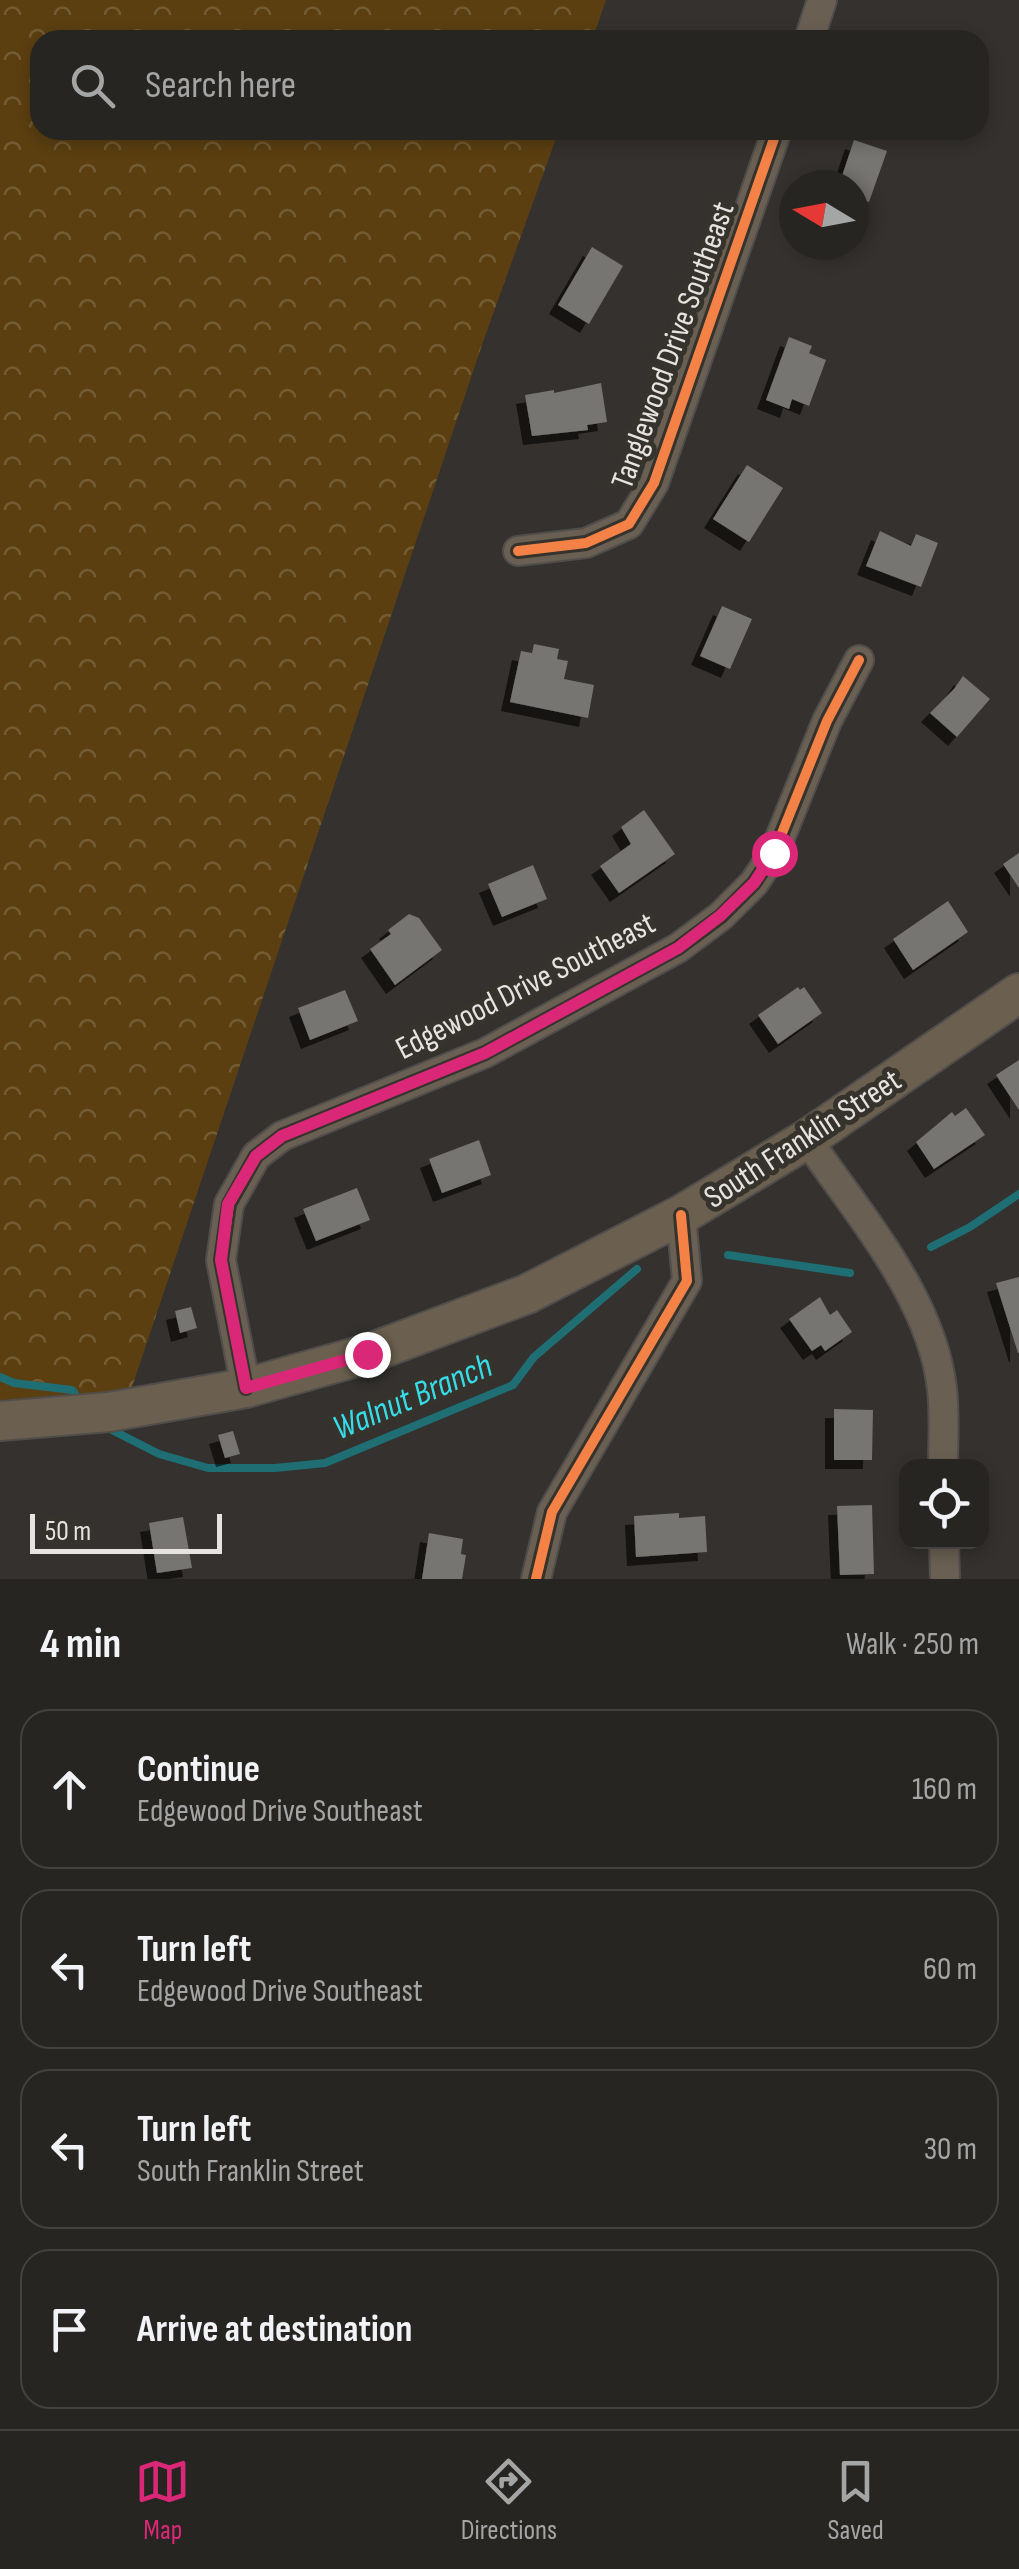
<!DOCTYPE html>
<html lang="en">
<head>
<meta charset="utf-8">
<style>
	body { margin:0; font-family:"Sofia Sans Condensed",sans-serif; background:#33312f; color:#f1f3f6 }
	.controls { position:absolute; right:30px; bottom:30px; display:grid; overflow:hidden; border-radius:20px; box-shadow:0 5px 15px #0003 }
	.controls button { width:90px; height:90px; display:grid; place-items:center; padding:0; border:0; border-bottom:2px solid #434240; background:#272522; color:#f1f3f6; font:50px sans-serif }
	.compass { position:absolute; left:779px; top:170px; width:90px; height:90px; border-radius:50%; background:#272522; box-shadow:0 5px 15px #0003; rotate:280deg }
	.scale { position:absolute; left:30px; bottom:25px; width:192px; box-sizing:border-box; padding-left:10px; border:5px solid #e6e3e0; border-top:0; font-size:28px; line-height:35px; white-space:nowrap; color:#e6e3e0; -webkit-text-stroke:8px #36322c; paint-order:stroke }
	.stop { position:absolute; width:30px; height:30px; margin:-22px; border:8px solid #db2777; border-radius:50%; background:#fff }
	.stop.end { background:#db2777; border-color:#fff; box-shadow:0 2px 10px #0008 }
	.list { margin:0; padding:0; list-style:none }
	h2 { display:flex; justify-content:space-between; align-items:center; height:130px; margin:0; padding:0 40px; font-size:42px }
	h2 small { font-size:32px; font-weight:400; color:#a4a5a5 }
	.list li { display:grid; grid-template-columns:65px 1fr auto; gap:30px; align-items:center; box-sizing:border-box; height:160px; margin:0 20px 20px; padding:0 20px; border:2px solid #434240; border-radius:30px }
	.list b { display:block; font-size:38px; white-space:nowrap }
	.list p { margin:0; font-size:32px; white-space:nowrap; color:#a4a5a5 }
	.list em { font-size:32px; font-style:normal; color:#a4a5a5 }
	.icon { flex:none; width:55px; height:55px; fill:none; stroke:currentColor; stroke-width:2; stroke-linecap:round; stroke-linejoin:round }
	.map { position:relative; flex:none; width:1019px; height:1579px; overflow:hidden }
	.search { position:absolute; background:#272522; box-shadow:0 5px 15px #0003; left:30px; right:30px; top:30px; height:110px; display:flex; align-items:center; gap:25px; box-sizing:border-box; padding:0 35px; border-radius:30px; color:#a4a5a5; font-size:38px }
	.sheet { height:850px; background:#272522 }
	nav { display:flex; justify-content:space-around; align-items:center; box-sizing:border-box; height:140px; border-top:2px solid #434240; background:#272522; font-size:28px; color:#a4a5a5 }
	nav a { display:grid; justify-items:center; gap:5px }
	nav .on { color:#db2777 }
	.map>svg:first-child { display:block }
	.forest { fill:url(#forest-crowns) }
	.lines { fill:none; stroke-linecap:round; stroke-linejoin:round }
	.stream { stroke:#1e6e74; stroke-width:8 }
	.building { fill:#767471; filter:url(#shadow) }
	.street-casing { stroke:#504d4b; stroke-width:32 }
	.secondary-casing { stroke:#504d4b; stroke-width:42 }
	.street { stroke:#695f52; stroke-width:28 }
	.secondary { stroke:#6b604f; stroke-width:38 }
	.cycleway-casing { stroke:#36322c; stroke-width:16 }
	.cycleway { stroke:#f48246; stroke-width:10 }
	.route { stroke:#db2777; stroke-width:12 }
	.labels { text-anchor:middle; stroke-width:10; stroke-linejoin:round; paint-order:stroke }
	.street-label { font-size:32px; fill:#e6e3e0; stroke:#36322c }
	.water-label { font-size:35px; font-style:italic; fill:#36dce8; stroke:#36322c }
</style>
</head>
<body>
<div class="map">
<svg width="1019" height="1579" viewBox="0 0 1019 1579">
	<defs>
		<pattern id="forest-crowns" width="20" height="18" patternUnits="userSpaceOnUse" patternTransform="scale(2.5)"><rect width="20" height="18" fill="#5b3f11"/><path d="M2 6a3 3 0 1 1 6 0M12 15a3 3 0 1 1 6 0" fill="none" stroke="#735b33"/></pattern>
		<filter id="shadow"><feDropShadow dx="-9" dy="9" stdDeviation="0" flood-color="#0009"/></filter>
	</defs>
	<rect width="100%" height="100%" fill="#34312e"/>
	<!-- forest -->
	<path class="forest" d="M0 0H606L592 40H40V130H559L483 342 129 1396 0 1400Z"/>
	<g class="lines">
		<!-- stream -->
		<path class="stream" d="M931 1247 970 1227 1019 1194
			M728 1255 850 1273
			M0 1377 14 1383 72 1390 75 1394
			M112 1430 159 1454 208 1468H275L325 1463 513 1385 534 1357 637 1269"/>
	</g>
	<!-- building -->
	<path class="building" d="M854 140 887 151 869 202 854 197V185H839Z
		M592 247 623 266 589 324 558 305Z
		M789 337 812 346 809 353 826 360 809 406 792 399 789 409 766 400Z
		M601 383 607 422 587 425 588 430 532 436 525 395 554 390V393Z
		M747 465 783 488 749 542 713 519Z
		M880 531 911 546 916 534 938 543 921 587 866 566Z
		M722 606 752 619 730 669 700 656Z
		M534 644 559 649 557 659 568 661 564 679 594 685 588 718 510 702 521 651 532 653Z
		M963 676 990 699 957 737 930 713 954 689Z
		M644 810 675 854 619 893 600 866 631 844 621 827Z
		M1019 853V888L1003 864Z
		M533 865 547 899 502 917 488 884Z
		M948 901 968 932 913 970 893 939Z
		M409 914 419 918 442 950 395 985 370 949 391 934 388 930Z
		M798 987 800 990 804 987 822 1013 778 1044 758 1015Z
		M345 990 358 1021 310 1040 298 1008Z
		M1019 1060V1110L996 1075Z
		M966 1108 985 1135 934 1169 916 1142 952 1112 955 1116Z
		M479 1140 491 1175 442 1193 429 1159Z
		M357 1188 370 1220 316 1241 303 1209Z
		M1019 1277V1353H1018L996 1283Z
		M820 1297 830 1315 837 1310 852 1332 825 1351 821 1345 812 1351 789 1319Z
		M191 1307 197 1328 180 1333 175 1311Z
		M834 1409 873 1410 872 1460H834Z
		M233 1431 240 1454 225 1458 218 1435Z
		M872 1505 874 1574 840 1575 837 1506Z
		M679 1513V1518L705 1516 707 1552 636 1557 634 1516Z
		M183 1517 192 1568 157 1573 149 1523Z
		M429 1533 463 1539 461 1554 466 1555 462 1579H422Z"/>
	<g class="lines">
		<!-- street casing -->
		<g class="street-casing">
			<path id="street" d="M809 40 822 0
				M518 551 586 543 629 524 654 483 777 130
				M807 1139C857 1213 932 1297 942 1389 945 1414 943 1441 943 1466
				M246 1388 221 1260 229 1204 256 1156 282 1136 485 1053 678 948 721 916 754 883 774 853 827 721 859 660
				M944 1541 945 1579
				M536 1579 552 1512 687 1281 681 1215"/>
		</g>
		<!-- secondary casing -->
		<g class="secondary-casing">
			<path id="secondary" d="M0 1421 109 1412 246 1388 367 1354 527 1294 681 1215 807 1139 1019 993"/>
		</g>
		<!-- street -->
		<use href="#street" class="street"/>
		<!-- secondary -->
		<use href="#secondary" class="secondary"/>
		<!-- cycleway casing -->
		<g class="cycleway-casing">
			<path id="cycleway" d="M518 551 586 543 629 524 654 483 777 130
				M246 1388 221 1260 229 1204 256 1156 282 1136 485 1053 678 948 721 916 754 883 774 853 827 721 859 660
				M536 1579 552 1512 687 1281 681 1215"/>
		</g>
		<!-- cycleway -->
		<use href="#cycleway" class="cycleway"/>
	</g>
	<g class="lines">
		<!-- route -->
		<path class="route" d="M367 1354 246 1388 221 1260 228 1204 256 1156 282 1136 485 1053 678 948 720 916 754 883 774 853"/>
	</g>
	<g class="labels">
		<!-- street labels -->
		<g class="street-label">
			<text transform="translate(672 345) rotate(-70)" y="11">Tanglewood Drive Southeast</text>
			<text transform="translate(525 985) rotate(-27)" y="11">Edgewood Drive Southeast</text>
			<text transform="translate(802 1138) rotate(-33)" y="11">South Franklin Street</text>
		</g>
		<!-- water labels -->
		<g class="water-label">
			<text transform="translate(412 1396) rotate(-23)" y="12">Walnut Branch</text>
		</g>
	</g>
</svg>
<div class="controls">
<button><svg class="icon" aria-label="locate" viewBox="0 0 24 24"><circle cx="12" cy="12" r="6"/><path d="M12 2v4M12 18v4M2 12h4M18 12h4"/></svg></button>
</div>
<svg class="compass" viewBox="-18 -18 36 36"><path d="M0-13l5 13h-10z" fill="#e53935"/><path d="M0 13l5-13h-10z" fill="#a4a5a5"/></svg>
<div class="scale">50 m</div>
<div class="stop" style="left:774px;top:853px"></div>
<div class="stop end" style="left:367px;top:1354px"></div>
<div class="search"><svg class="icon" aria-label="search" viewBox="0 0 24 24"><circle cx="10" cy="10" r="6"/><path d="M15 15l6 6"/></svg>Search here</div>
</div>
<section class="sheet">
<h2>4 min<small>Walk · 250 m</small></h2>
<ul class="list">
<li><svg class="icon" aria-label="ahead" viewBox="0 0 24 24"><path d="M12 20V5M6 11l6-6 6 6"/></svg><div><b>Continue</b><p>Edgewood Drive Southeast</p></div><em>160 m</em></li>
<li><svg class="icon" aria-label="left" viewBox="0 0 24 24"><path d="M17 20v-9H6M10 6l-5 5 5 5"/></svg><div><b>Turn left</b><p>Edgewood Drive Southeast</p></div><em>60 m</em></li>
<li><svg class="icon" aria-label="left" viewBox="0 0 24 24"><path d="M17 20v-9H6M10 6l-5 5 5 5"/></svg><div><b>Turn left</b><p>South Franklin Street</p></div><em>30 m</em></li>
<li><svg class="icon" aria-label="arrive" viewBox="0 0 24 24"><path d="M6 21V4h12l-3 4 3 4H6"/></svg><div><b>Arrive at destination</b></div></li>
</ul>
</section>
<nav>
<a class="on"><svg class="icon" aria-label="map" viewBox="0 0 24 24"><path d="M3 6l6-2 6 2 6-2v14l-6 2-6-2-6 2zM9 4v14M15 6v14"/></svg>Map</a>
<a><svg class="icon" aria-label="directions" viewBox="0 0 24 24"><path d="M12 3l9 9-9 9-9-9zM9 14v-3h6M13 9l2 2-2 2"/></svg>Directions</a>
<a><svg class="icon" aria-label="saved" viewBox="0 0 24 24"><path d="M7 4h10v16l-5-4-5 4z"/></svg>Saved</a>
</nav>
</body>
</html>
